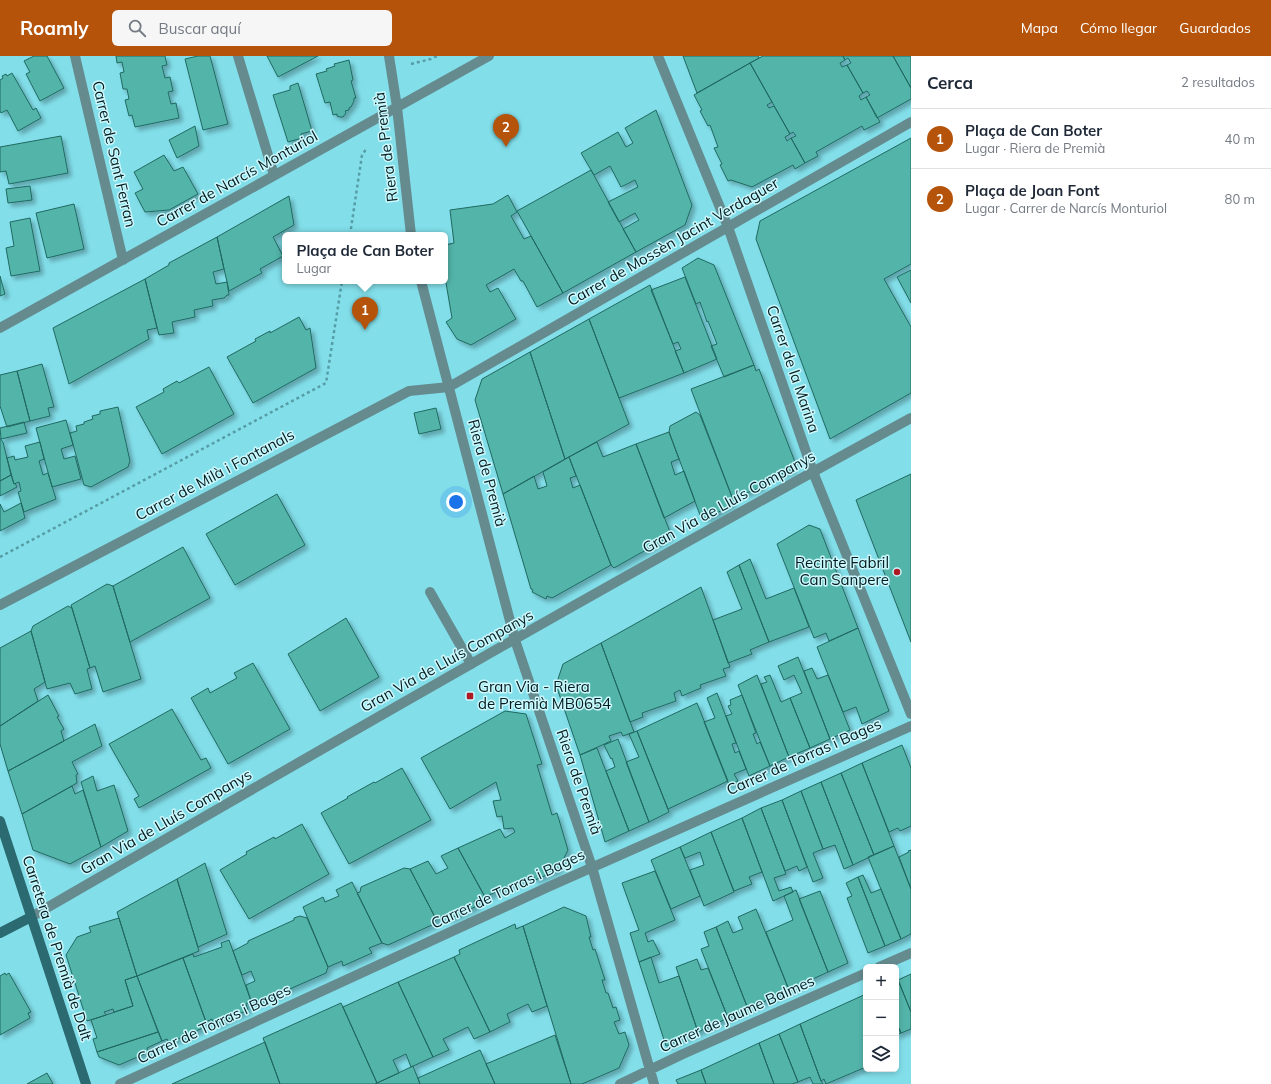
<!DOCTYPE html>
<html lang="es">
<head>
<meta charset="utf-8">
<style>
	body { margin:0; font-family:Mulish,sans-serif; background:#f6f6f7; color:#1f2937 }
	.controls { position:absolute; right:12px; bottom:12px; display:grid; overflow:hidden; border-radius:6px; box-shadow:0 2px 6px #0003 }
	.controls button { width:36px; height:36px; display:grid; place-items:center; padding:0; border:0; border-bottom:1px solid #e0e1e3; background:#fff; color:#1f2937; font:20px sans-serif }
	.you { position:absolute; left:456px; top:446px; width:14px; height:14px; margin:-10px; border:3px solid #fff; border-radius:50%; background:#1a73e8; box-shadow:0 0 0 6px #1a73e833 }
	.badge { display:grid; place-items:center; width:26px; height:26px; border-radius:50%; background:#b45309; color:#fff; font-size:13px; font-weight:700 }
	.pin { position:absolute; translate:-50% -33px; filter:drop-shadow(0 1px 2px #0008) }
	.pin::after { content:''; position:absolute; top:21px; width:14px; height:12px; background:inherit; clip-path:polygon(0 0,100% 0,50% 100%) }
	.popup { position:absolute; left:282px; top:176px; width:166px; height:52px; box-sizing:border-box; display:grid; place-content:center; border-radius:6px; background:#fff; filter:drop-shadow(0 1px 3px #0005); font-size:13px; white-space:nowrap; color:#747a83 }
	.popup b { font-size:15px; color:#1f2937 }
	.popup::after { content:''; position:absolute; left:50%; top:100%; margin-left:-8px; border:8px solid transparent; border-top-color:#fff }
	.list { margin:0; padding:0; list-style:none }
	h2 { display:flex; justify-content:space-between; align-items:center; height:52px; margin:0; padding:0 16px; font-size:17px }
	h2 small { font-size:13px; font-weight:400; color:#747a83 }
	.list li { display:grid; grid-template-columns:26px 1fr auto; gap:12px; align-items:center; box-sizing:border-box; height:60px; padding:0 16px; border-top:1px solid #e0e1e3 }
	.list b { display:block; font-size:15px; white-space:nowrap }
	.list p { margin:0; font-size:13px; white-space:nowrap; color:#747a83 }
	.list em { font-size:13px; font-style:normal; color:#747a83 }
	.icon { flex:none; width:22px; height:22px; fill:none; stroke:currentColor; stroke-width:2; stroke-linecap:round; stroke-linejoin:round }
	.map { position:relative; flex:none; width:911px; height:1028px; overflow:hidden }
	header { display:flex; align-items:center; gap:24px; box-sizing:border-box; height:56px; padding:0 20px; background:#b45309; color:#fff }
	header strong { font-size:19px }
	nav { display:flex; gap:22px; margin-inline-start:auto; font-size:14px }
	.search { width:280px; height:36px; background:#f6f6f7; display:flex; align-items:center; gap:10px; box-sizing:border-box; padding:0 14px; border-radius:6px; color:#747a83; font-size:15px }
	main { display:flex }
	aside { flex:1; background:#fff }
	.map>svg:first-child { display:block }
	.building { fill:#53b5aa; stroke:#206961; filter:url(#shadow) }
	.lines { fill:none; stroke-linecap:round; stroke-linejoin:round }
	.path { stroke:#569da6; stroke-width:2.5; stroke-dasharray:3 3; stroke-linecap:butt }
	.lane { stroke:#658b8f; stroke-width:10 }
	.street { stroke:#658b8f; stroke-width:10 }
	.secondary { stroke:#2b6a70; stroke-width:10 }
	.poi-dot { fill:#ad1a23; stroke:#cdf8fd; stroke-width:1.5 }
	.labels { text-anchor:middle; stroke-width:3; stroke-linejoin:round; paint-order:stroke }
	.street-label { font-size:15px; fill:#001c1f; stroke:#cdf8fd }
	.poi-label { font-size:15px; fill:#001c1f; stroke:#cdf8fd; text-anchor:end }
</style>
</head>
<body>
<header>
<strong>Roamly</strong>
<div class="search"><svg class="icon" aria-label="search" viewBox="0 0 24 24"><circle cx="10" cy="10" r="6"/><path d="M15 15l6 6"/></svg>Buscar aquí</div>
<nav><a>Mapa</a><a>Cómo llegar</a><a>Guardados</a></nav>
</header>
<main>
<div class="map">
<svg width="911" height="1028" viewBox="0 0 911 1028">
	<defs>
		<filter id="shadow"><feDropShadow dx="3.5" dy="3.5" stdDeviation="2" flood-color="#0004"/></filter>
	</defs>
	<rect width="100%" height="100%" fill="#82dfea"/>
	<!-- building -->
	<path class="building" d="M34 0H47L64 32 40 45 26 18 30 16 24 5Z
		M116 0H165L167 9 162 10 165 22 170 21 173 35 168 36 171 48 176 47 179 62 135 71 132 59 129 60 125 44 129 43 127 33H123L120 17 124 16 122 6 117 7Z
		M198 0H210L228 68 203 74 185 3Z
		M267 0H318L278 21Z
		M683 0H758L759 2 697 37Z
		M763 0H843L845 4 840 7 842 11 847 9 863 37 859 40 861 44 866 41 880 66 864 74 862 70 816 96 818 100 805 107 791 82 796 80 793 76 790 78 750 7Z
		M843 0H893L911 32V43L877 62 866 41 870 39 867 35 863 37 847 9 851 7 848 2 845 4Z
		M893 0H911V32Z
		M349 4 353 24 351 25 356 42H354V45L351 51 349 52V54L345 55 346 57 343 61H340L337 60V58L333 59 330 46 325 47 316 18 327 15 326 13 335 10 334 8Z
		M750 7 772 46 767 49 769 52 774 50 790 78 785 81 787 85 791 82 805 107 795 113 793 109 752 131 731 124 728 125 720 109 722 108 714 92 718 91 710 69 708 70 700 55 702 54 694 39Z
		M12 17 33 54 36 52 41 62 18 75 7 54 1 57 0 55V24L3 22 2 20 6 18 7 20Z
		M298 27 312 75 301 78 302 82 288 86 273 39 290 34V30Z
		M656 54 692 149 685 169 636 196 623 173 639 164 635 157 619 166 608 146 638 131 635 124 621 131 610 110 594 119 581 97 618 76 626 91 633 87 625 72Z
		M195 70 199 90 177 102 169 84Z
		M61 80 68 117 9 128 6 115 0 116V91Z
		M911 82V208L884 223 911 271V337L830 383 756 183 760 165Z
		M164 99 174 115 183 111 198 138 169 154 145 156 135 137 143 133 134 116Z
		M591 114 636 196 563 237 517 155Z
		M30 130 32 144 8 147 6 133Z
		M508 139 517 156 511 160 524 183 531 180 563 237 537 251 523 225H521L514 213 486 229 490 236 498 232 516 263 471 289 457 283 446 266 452 262 445 221V189L454 187 450 154 493 148Z
		M289 140 294 169 273 181 283 200 260 213 262 217 229 235 217 181Z
		M74 148 84 193 47 202 36 157Z
		M30 162 40 215 11 220 6 192 14 190 10 166Z
		M217 181 224 213 213 216 216 228 227 226 229 239H227L224 242 212 244 213 250 194 254 195 261 172 266 174 277 159 279 145 223 169 209V207Z
		M698 202 714 209 754 309 724 321 711 290 717 288 708 265 707 266 700 246 696 248 682 212Z
		M911 214V247L897 221Z
		M0 220 5 238 0 240Z
		M685 221 717 303 684 317 675 295 681 293 678 286 673 288 651 234Z
		M145 223 157 272 147 274 149 283 69 328 53 272Z
		M650 229 684 317 619 342 589 263Z
		M299 261 306 274 310 272 316 312 253 347 227 301 256 285 255 283 270 275V277Z
		M589 263 629 368 565 403 530 296Z
		M530 296 565 403 503 438 475 344 482 323Z
		M42 308 54 351 48 352 50 360 30 365 17 315Z
		M754 309 756 315 759 313 795 406 791 408 793 414 775 420 774 418 760 425 762 431 744 438 743 435 732 441 691 333Z
		M209 311 234 358 162 398 136 351 164 336 163 333 177 325 179 327Z
		M17 315 30 365 7 371 0 350V319Z
		M118 351 130 405 128 411 91 431 84 429 70 377 77 375 76 370 84 368V366L93 363 92 360 100 358V355Z
		M436 352 441 373 419 378 414 357Z
		M696 356 700 359 732 441V448L707 463 700 459 669 376 670 370Z
		M66 364 73 389 61 393 64 403 75 400 81 423 52 431 36 372Z
		M24 366 27 377 1 383 0 372Z
		M669 376 679 403 671 406 675 419 684 415 695 445 664 462 636 388Z
		M0 382 3 386 11 419 0 425Z
		M40 386 44 403 39 405 43 419 48 417 56 443 24 456 18 436 21 435 19 426 14 428 7 402 14 400 15 404 28 401 25 390Z
		M597 386 603 401 636 388 670 476 669 481 614 512 611 509 569 401Z
		M569 401 576 420 570 422 573 432 580 429 611 509 552 542 547 540 546 543 532 536 533 534 531 533 503 438 534 420 538 433 547 430 543 416Z
		M911 418V586L856 444Z
		M11 419 14 428 15 427 17 431 0 440V425Z
		M277 438 305 489 235 529 206 478Z
		M21 447 25 462 0 475V448L4 456Z
		M809 469 820 473 858 572 829 585 826 577 814 582 777 488Z
		M183 491 210 542 130 586 113 530Z
		M750 503 766 543 794 532 809 571 769 586 739 509Z
		M739 509 769 586 750 594 752 598 728 607 713 564 742 553 727 516Z
		M107 528 113 530 141 623 103 636 95 610 90 612 71 549Z
		M701 531 730 611 723 613 726 620 700 629 701 632 682 640 680 634 674 637 676 645 642 657 643 661 630 666 601 587Z
		M68 550 72 552 90 612 87 613 92 633 75 638 70 627 47 633 31 575 33 570Z
		M346 562 379 621 320 655 288 598Z
		M858 572 889 655 862 668 856 651 843 656 817 591Z
		M31 575 45 626 34 633 38 645 0 670V592Z
		M601 587 634 676 623 680 621 676 609 680 611 685 580 699 556 629 563 608Z
		M798 601 830 683 810 692 790 642 802 637 794 619 784 624 778 610Z
		M253 607 290 673 228 708 191 642 208 632 210 637 237 622 234 617Z
		M812 612 817 623 828 619 850 674 830 683 804 615Z
		M757 619 789 701 770 710 738 629Z
		M770 619 781 646 790 642 810 692 789 701 761 628 767 626 764 621Z
		M717 637 736 687 732 688 735 697 739 695 746 713 734 718 738 725 729 729 704 666 715 662 707 642Z
		M48 639 59 660 57 661 64 673 61 675 64 685 8 715 0 688V670Z
		M742 639 756 677 753 678 757 688 760 686 770 710 749 720 726 660 732 658 728 650 731 649 730 644Z
		M697 647 728 725 668 753 637 675Z
		M172 653 201 704 206 702 211 712 139 752 134 743 139 740 109 688Z
		M505 655 526 658 542 708 537 709 552 759 557 757 568 794 558 814 535 824 533 819 485 841 458 792 500 773 505 782 515 776 513 772 504 773 502 760 497 761 493 745 501 744 496 726 450 753 421 702Z
		M95 668 102 690 72 706 78 718 76 719 77 727 22 758 8 715Z
		M637 675 669 756 649 766 626 706 639 701 629 678Z
		M618 683 649 766 629 775 606 715 615 711 612 702 611 703 604 689Z
		M902 689 911 712V770L900 775 898 772 889 776 862 707Z
		M597 692 629 775 605 786 580 699Z
		M862 707 894 790 874 799 841 717Z
		M402 712 431 764 349 808 321 757 348 742 347 741 374 726 375 727Z
		M841 717 874 799 853 809 821 726Z
		M93 720 97 735 114 729 128 775 101 791 81 726Z
		M821 726 853 809 844 813 835 789 823 793 801 735Z
		M72 730 75 738 83 734 101 791 70 808 33 794 22 758Z
		M801 735 823 793 813 797 823 822 813 826 782 744Z
		M782 744 807 811 799 815 797 810 785 815 761 752Z
		M761 752 786 818 774 822 779 835 791 831 793 836 773 845 742 762Z
		M742 762 762 816 749 821 752 828 734 835 711 776Z
		M302 768 329 818 249 863 220 814 247 798 246 796 274 781 275 783Z
		M711 776 734 836 704 850 690 814 704 809 700 796 685 802 680 791Z
		M894 790 911 833V878L901 883 868 801Z
		M680 791 700 840 671 853 651 804Z
		M458 792 485 841 474 845 477 850 449 863 446 858 436 863 410 813 428 805 436 818 448 812 441 800Z
		M911 794V833L899 801 909 796 908 795Z
		M205 807 227 878 198 891 177 823Z
		M404 812 410 813 436 863 434 868 388 889 382 887 357 837 360 836 361 831Z
		M655 815 675 864 645 877 648 886 653 884 660 898 639 906 630 877 639 874 622 827Z
		M863 819 871 837 881 833 901 883 885 890 858 821Z
		M858 821 885 890 868 897 847 842 852 840 846 827Z
		M177 823 199 895 137 920 117 856Z
		M352 826 382 887 369 892 372 897 343 910 342 905 328 911 303 851 323 841 325 846 339 840 336 834Z
		M796 834 828 916 789 934 766 876 793 864 784 840Z
		M820 835 848 907 828 916 799 843Z
		M564 851 586 860 591 881H589L593 894 595 893 605 924H602L606 937H608L613 952 616 951 620 964 614 966 619 978 625 976 629 989 619 1012 582 1028H571L523 870Z
		M756 853 789 934 748 953 716 871 728 865 733 877 743 873 738 861Z
		M300 860 307 862 328 911 326 917 258 947 251 945 246 929 255 925 251 915 242 919 233 895 248 887V885L294 864V862Z
		M119 862 137 920 125 924 133 950 114 956 113 953 104 956 106 959 87 965 66 899 77 881 91 876 89 871Z
		M515 868 516 873 523 870 547 950 532 956 528 948 507 958 510 966 490 976 454 901 460 898 459 894Z
		M716 871 748 953 728 962 701 893 709 890 704 876Z
		M229 884 251 945 246 948 248 954 215 969 212 963 206 966 183 902 193 898 194 901 222 891 221 887Z
		M454 901 490 976 474 983 468 971 443 983 449 994 433 1001 398 926Z
		M651 901 659 927 679 920 698 976 666 990 639 906Z
		M183 902 206 966 201 968 203 972 169 987 167 983 162 985 137 920Z
		M697 903 701 914 708 912 728 962 698 976 676 911Z
		M5 917 6 919 9 917 31 956 28 957 30 962 0 979V920Z
		M911 918V956L898 924Z
		M137 920 158 976 97 996 93 983 97 982 91 964 133 950 125 924Z
		M896 924H898L911 956V973L901 977 896 966Z
		M398 926 433 1001 411 1011 406 998 393 1004 399 1017 377 1027 343 951Z
		M866 938V1011L826 1028 824 1023 821 1025 800 968Z
		M341 947 377 1027 375 1028H280L263 982Z
		M896 966 901 977 896 979Z
		M800 968 821 1025 823 1028H813L810 1021 798 1026 779 978Z
		M158 976 162 985 147 992 149 996 119 1009 99 1001 97 996Z
		M779 978 798 1026 792 1028H774L759 987Z
		M555 979 571 1028H495L486 1008Z
		M265 986 280 1028H172Z
		M759 987 774 1028H706L701 1014Z
		M480 994 495 1028H420L418 1022Z
		M413 1010 420 1028H375L411 1011Z
		M701 1014 706 1028H678L676 1024Z
		M47 1017 53 1028H27Z"/>
	<g class="lines">
		<!-- path -->
		<path class="path" d="M411 8 431 3 437 0
			M350 179 362 99 367 92
			M0 501 326 327 342 225"/>
		<!-- lane -->
		<path class="lane" d="M430 536 471 608"/>
		<!-- street -->
		<path class="street" d="M75 0 123 204
			M238 0 274 119
			M389 0 397 51 411 179
			M658 0 728 171 813 416 911 658
			M421 225 515 584 592 811 654 1028
			M0 272 489 0
			M0 549 409 335 449 331 911 66
			M31 861C323 692 615 524 911 362
			M879 911 911 897
			M120 1028 548 831 911 670
			M620 1028 683 998 866 917"/>
		<!-- secondary -->
		<path class="secondary" d="M0 765 86 1028
			M0 877 31 861"/>
	</g>
	<!-- markers -->
	<g class="poi-dot">
		<circle cx="897" cy="516" r="4"/>
		<rect x="466" y="636" width="8" height="8" rx="2"/>
	</g>
	<g class="labels">
		<!-- street labels -->
		<g class="street-label">
			<text transform="translate(386 91) rotate(-97)" y="5">Riera de Premià</text>
			<text transform="translate(114 98) rotate(77)" y="5">Carrer de Sant Ferran</text>
			<text transform="translate(237 123) rotate(-29)" y="5">Carrer de Narcís Monturiol</text>
			<text transform="translate(673 186) rotate(-30)" y="5">Carrer de Mossèn Jacint Verdaguer</text>
			<text transform="translate(793 313) rotate(71)" y="5">Carrer de la Marina</text>
			<text transform="translate(487 417) rotate(75)" y="5">Riera de Premià</text>
			<text transform="translate(215 419) rotate(-28)" y="5">Carrer de Milà i Fontanals</text>
			<text transform="translate(729 446) rotate(-29)" y="5">Gran Via de Lluís Companys</text>
			<text transform="translate(447 605) rotate(-29)" y="5">Gran Via de Lluís Companys</text>
			<text transform="translate(804 701) rotate(-24)" y="5">Carrer de Torras i Bages</text>
			<text transform="translate(579 726) rotate(71)" y="5">Riera de Premià</text>
			<text transform="translate(166 766) rotate(-30)" y="5">Gran Via de Lluís Companys</text>
			<text transform="translate(508 833) rotate(-25)" y="5">Carrer de Torras i Bages</text>
			<text transform="translate(57 892) rotate(72)" y="5">Carretera de Premià de Dalt</text>
			<text transform="translate(737 958) rotate(-24)" y="5">Carrer de Jaume Balmes</text>
			<text transform="translate(214 968) rotate(-25)" y="5">Carrer de Torras i Bages</text>
		</g>
		<!-- poi labels -->
		<g class="poi-label">
			<text x="889" y="512">Recinte Fabril<tspan x="889" dy="17">Can Sanpere</tspan></text>
			<text x="478" y="636" text-anchor="start">Gran Via - Riera<tspan x="478" dy="17">de Premià MB0654</tspan></text>
		</g>
	</g>
</svg>
<div class="controls">
<button>+</button>
<button>−</button>
<button><svg class="icon" aria-label="layers" viewBox="0 0 24 24"><path d="M12 4l9 5-9 5-9-5zM3 14l9 5 9-5"/></svg></button>
</div>
<div class="you"></div>
<div class="pin badge" style="left:365px;top:274px">1</div>
<div class="popup"><b>Plaça de Can Boter</b>Lugar</div>
<div class="pin badge" style="left:506px;top:91px">2</div>
</div>
<aside>
<h2>Cerca<small>2 resultados</small></h2>
<ul class="list">
<li><span class="badge">1</span><div><b>Plaça de Can Boter</b><p>Lugar · Riera de Premià</p></div><em>40 m</em></li>
<li><span class="badge">2</span><div><b>Plaça de Joan Font</b><p>Lugar · Carrer de Narcís Monturiol</p></div><em>80 m</em></li>
</ul>
</aside>
</main>
</body>
</html>
